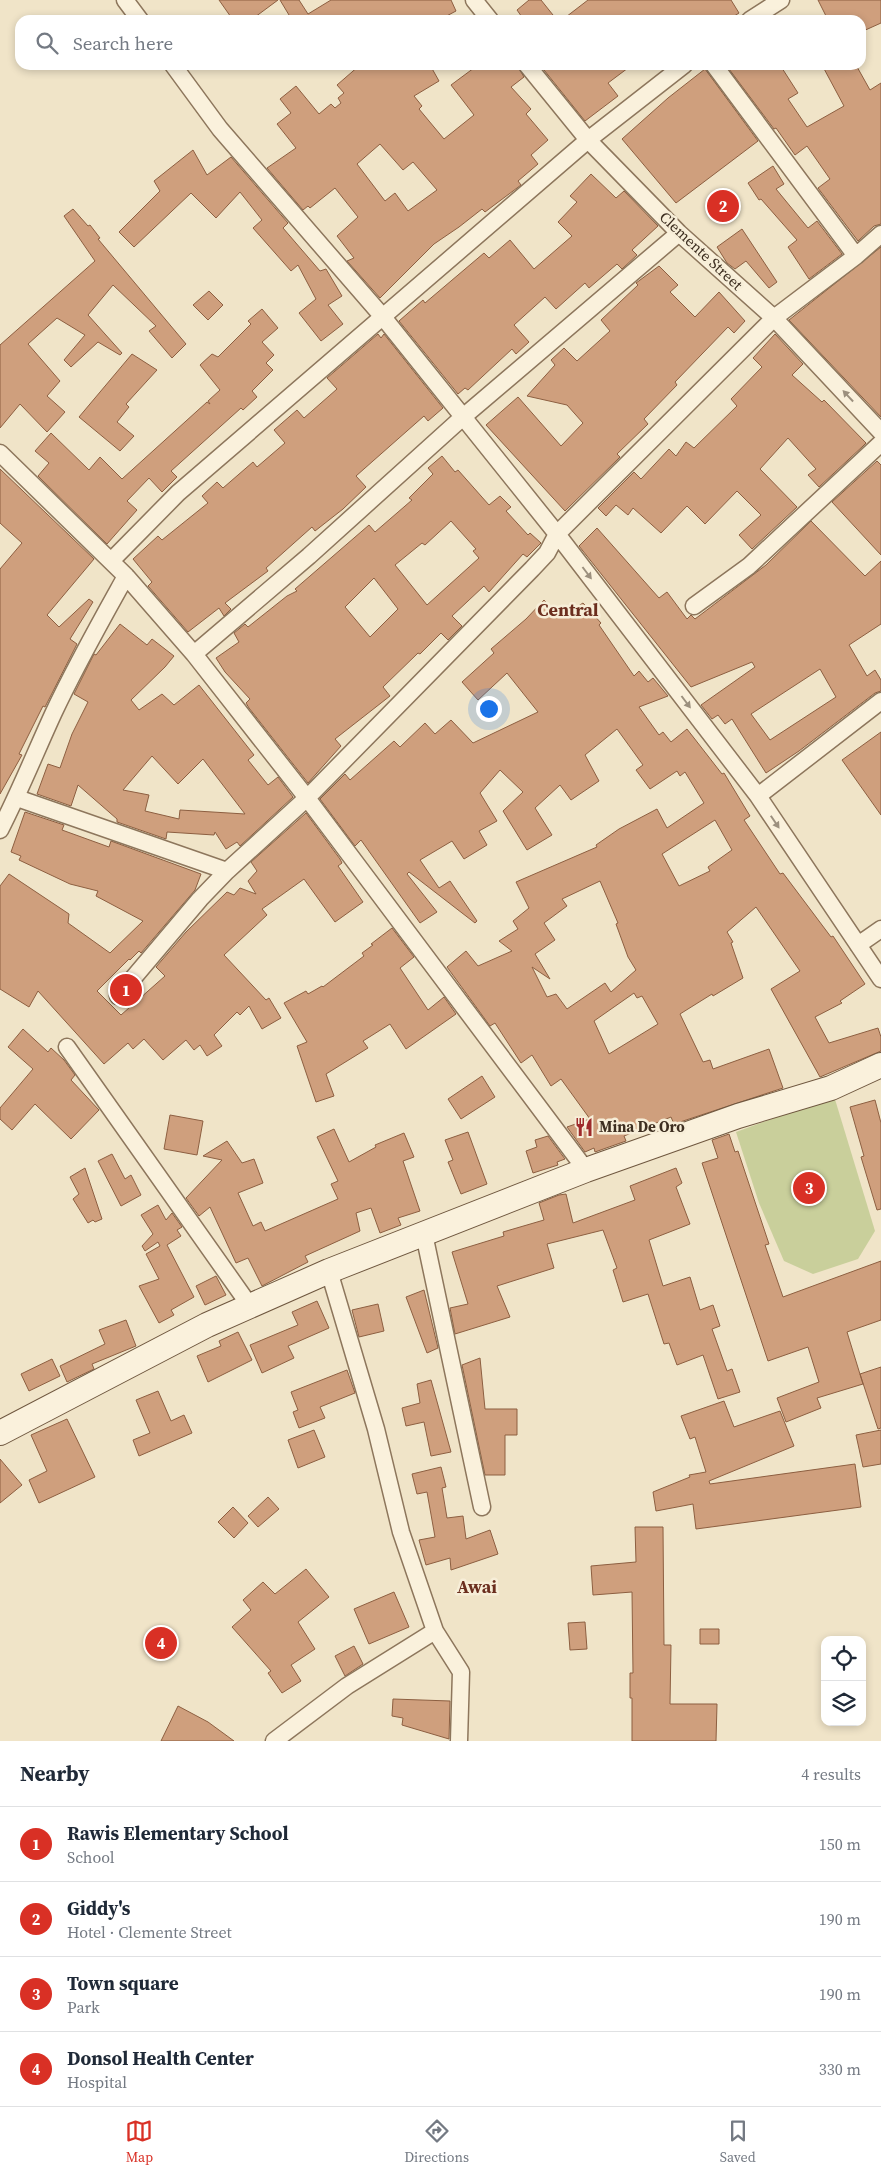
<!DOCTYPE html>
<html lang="en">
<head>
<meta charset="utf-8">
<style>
	body { margin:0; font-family:"Source Serif 4",serif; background:#f6f6f7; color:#1f2937 }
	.controls { position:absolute; right:15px; bottom:15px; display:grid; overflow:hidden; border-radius:10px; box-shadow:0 2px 8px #0003 }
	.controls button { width:45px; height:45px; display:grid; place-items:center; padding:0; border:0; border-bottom:1px solid #e0e1e3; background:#fff; color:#1f2937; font:25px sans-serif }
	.you { position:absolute; left:488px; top:708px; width:18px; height:18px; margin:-12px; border:4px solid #fff; border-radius:50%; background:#1a73e8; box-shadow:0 0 0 8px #1a73e833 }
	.badge { display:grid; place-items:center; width:32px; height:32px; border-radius:50%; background:#d93025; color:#fff; font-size:16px; font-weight:700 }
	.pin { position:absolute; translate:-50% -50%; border:2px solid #fff; box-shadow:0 1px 5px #0006 }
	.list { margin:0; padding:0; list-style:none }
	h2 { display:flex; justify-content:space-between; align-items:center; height:65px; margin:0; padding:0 20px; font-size:21px }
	h2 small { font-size:16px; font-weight:400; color:#747a83 }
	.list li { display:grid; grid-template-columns:32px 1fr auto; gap:15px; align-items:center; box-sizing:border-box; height:75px; padding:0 20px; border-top:1px solid #e0e1e3 }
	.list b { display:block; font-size:19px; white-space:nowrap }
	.list p { margin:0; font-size:16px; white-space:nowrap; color:#747a83 }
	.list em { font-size:16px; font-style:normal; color:#747a83 }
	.icon { flex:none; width:28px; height:28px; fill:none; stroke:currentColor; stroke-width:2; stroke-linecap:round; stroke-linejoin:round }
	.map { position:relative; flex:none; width:881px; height:1741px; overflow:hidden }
	.search { position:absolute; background:#fff; box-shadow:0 2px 8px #0003; left:15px; right:15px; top:15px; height:55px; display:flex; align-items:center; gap:12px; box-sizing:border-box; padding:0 18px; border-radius:15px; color:#747a83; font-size:19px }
	.sheet { height:365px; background:#fff }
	nav { display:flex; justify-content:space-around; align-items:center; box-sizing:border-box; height:70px; border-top:1px solid #e0e1e3; background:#fff; font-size:14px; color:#747a83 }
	nav a { display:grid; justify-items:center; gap:2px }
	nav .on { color:#d93025 }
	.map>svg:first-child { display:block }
	.green { fill:#c9cf9b }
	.building { fill:#cf9f7d; stroke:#8d5f41; fill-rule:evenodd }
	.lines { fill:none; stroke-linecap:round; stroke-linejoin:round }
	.minor-casing { stroke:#8d765c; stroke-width:19 }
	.secondary-casing { stroke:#6f573f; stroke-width:26 }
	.minor { stroke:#faf1dc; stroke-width:16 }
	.secondary { stroke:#faf1dc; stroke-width:24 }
	.oneway { fill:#9c907e }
	.labels { text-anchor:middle; stroke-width:5; stroke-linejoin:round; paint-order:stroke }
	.street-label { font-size:15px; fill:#3d2e20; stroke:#f7eed8 }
	.poi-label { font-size:15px; font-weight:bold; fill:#3d2e20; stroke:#f7eed8; text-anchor:start }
	.quarter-label { font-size:18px; font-weight:bold; fill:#6b2e1e; stroke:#f7eed8 }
</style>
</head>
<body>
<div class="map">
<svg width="881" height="1741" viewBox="0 0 881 1741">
	<rect width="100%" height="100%" fill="#f0e4c8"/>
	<!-- green -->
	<path class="green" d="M834 1096 875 1231 858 1259 813 1274 784 1261 759 1203 736 1132Z"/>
	<!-- building -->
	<path class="building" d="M219 0H278L251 20H233Z
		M280 0H299L308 14 331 0H451L456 11 439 20H292Z
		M529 0H541L557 20H524L517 10Z
		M588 0H731L739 13 728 20H562Z
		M818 0H881V23L861 32V20H828Z
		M360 65H430L439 81 414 96 422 106 419 109 444 139 474 115 451 85 478 65H517L524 77 511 87 531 109 526 114 548 140 531 155 538 164 518 181 521 185 485 212 482 209 459 227 434 244 380 298 347 261 354 258 337 236 358 217 335 188 310 208 308 206 303 210 267 168 296 148 277 124 291 113 280 99 296 86 319 114 331 104 335 108 341 103 338 98 344 93 337 85ZM380 144 403 170 413 162 437 190 408 211 395 193 385 201 357 164Z
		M540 65H632L608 83 618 96 585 121Z
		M726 65H780L798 93 788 99 807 127 844 106 822 65H856L870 90 881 83V224L874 226 858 241 818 188 830 179 807 146 795 155 776 128 774 129Z
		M705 69 758 141 676 203 622 139 668 98Z
		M193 150 207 175 231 157 288 223 283 228 320 271 326 269 342 296 328 305 343 324 321 341 299 313 316 299 298 265 291 271 253 228 262 220 240 192 216 218 191 193 134 247 119 232 160 191 154 181Z
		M773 166 784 184 776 189 808 228 817 221 842 254 809 279 788 247 797 240 761 199 759 200 748 183Z
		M591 174 616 198 624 191 658 226 632 250 637 255 622 269 617 264 589 288 585 283 556 309 545 297 514 325 529 342 516 354 512 349 468 390 465 388 458 394 399 321 423 300 425 303 484 253 489 258 510 240 534 269 572 236 558 222 577 202 570 196Z
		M73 209 88 226 90 225 100 238 98 239 186 344 172 358 149 331 156 326 113 285 88 315 122 353 120 355 98 342 71 367 64 360 85 335 57 318 28 344 60 381 47 396 65 412 47 432 20 404 0 428V345L95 261 64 216Z
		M742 229 777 282 769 288 746 261 735 269 727 263 717 247Z
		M881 247V417L789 320Z
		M659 266 678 285 670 292 695 317 719 292 745 321 734 333 728 327 675 382 677 385 644 419 648 424 617 454 620 457 565 511 486 425 518 397 561 446 583 423 567 405 527 396 555 365 551 360 564 348 577 361 610 331 601 320 638 285 636 283Z
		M209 291 223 305 208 320 193 305Z
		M262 309 278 328 262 342 274 355 266 363 273 370 252 391 257 397 243 410 241 408 171 471 177 477 162 492 149 478 127 501 137 510 107 544 38 476 49 463 35 451 51 433 89 470 100 457 122 479 207 402 210 404 208 401 220 390 200 365 212 354 218 357 251 324 248 321Z
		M378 334 381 338 384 334 443 408 428 421 424 416 356 476 366 487 343 509 315 531 312 527 266 568 268 571 225 603 231 609 224 616 219 608 188 632 148 586 152 582 133 559 158 536 162 540 208 503 202 496 217 482 223 488 253 462 257 467 285 443 274 430 297 410 304 418 337 389 327 378Z
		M775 334 803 364 792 375 822 402 824 400 866 443 863 446 819 487 808 475 816 469 788 438 760 469 797 507 752 549 739 535 761 515 737 491 705 524 687 506 661 533 633 508 628 515 616 505 606 516 598 508 634 472 641 479 669 449 676 456 686 442 694 448 737 406 731 399 762 367 753 358Z
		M132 354 157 370 126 404 129 407 117 422 134 436 120 451 79 417Z
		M442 456 455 472 458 470 489 505 500 496 511 507 506 511 528 535 530 533 541 543 527 557 523 554 489 592 484 586 452 616 462 626 448 640 441 633 420 654 418 653 383 687 390 696 335 739 341 746 308 783 249 708 246 703 250 699 225 672 216 658 239 642 234 633 245 624 248 627 287 596 297 591 295 589 369 525 375 532 412 500 409 498 433 474 428 468ZM451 521 476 549 473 551 479 558 427 605 395 565 422 543 425 545ZM374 578 398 609 370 637 345 607Z
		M877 461 881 465V555L832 502Z
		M0 469 94 559 47 615 59 627 89 599 93 602 70 639 77 644 45 707 43 706 19 754 22 755 0 794V569L22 543 0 523Z
		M811 521 865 576 881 561V624L849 645 867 676 875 670 881 680V691L875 693 799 751 766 773 732 719 725 724 718 715 712 719 701 705 755 667 752 662 691 687 579 546 597 528 659 598 667 592 687 619 691 615 695 619 766 565ZM820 669 836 697 770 740 751 714Z
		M544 600 561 617 583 603 601 623 599 625 634 676 639 671 648 682 653 678 668 696 639 707 659 735 663 732 671 742 687 729 722 774 724 773 750 816 744 820 780 874 783 873 831 937 833 936 865 984 840 1001 842 1003 815 1017 829 1043 878 1028 881 1037V1051L820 1077 771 989 800 971 756 907 727 932 733 942 731 943 743 978 713 996 712 994 680 1014 703 1062 710 1060 713 1069 769 1049 783 1088 674 1124 671 1117 624 1136 626 1141 595 1152 594 1148 585 1152 567 1127 590 1119 561 1079 551 1086 532 1055 521 1063 495 1023 490 1026 447 967 466 951 478 966 512 951 499 941 518 929 513 921 529 908 516 882 597 847 596 845 619 829 657 809 667 828 704 803 685 772 680 776 677 771 650 789 636 770 643 765 617 729 585 755 599 781 571 800 560 785 535 808 552 835 527 850 503 811 523 792 500 770 480 793 497 821 479 831 487 845 464 859 452 841 420 860 439 888 450 881 477 921 475 923 409 872 407 874 437 912 420 923 361 840 355 846 320 799 345 774 350 780 394 741 400 747 425 723 435 734 451 720 473 743 538 712 507 673 478 700 462 682 494 653 491 649 526 619ZM715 820 732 850 708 867 710 871 679 886 662 854ZM600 881 618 923 616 924 628 957 636 970 611 992 605 983 567 1009 556 994 547 997 532 967 550 979 535 954 555 940 544 923 567 906 562 899ZM634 993 637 998 642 996 658 1024 609 1054 594 1021Z
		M120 624 147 645 152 639 174 656 165 667 131 700 139 710 162 694 174 705 199 685 254 755 248 760 268 785 278 777 293 797 240 846 237 842 226 849 215 832 214 835 167 832 166 839 117 822V819L78 785 71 806 37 794 48 764 60 768 72 734 88 702 74 694 94 654 96 655ZM152 756 178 784 203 759 245 814 180 810 179 819 145 811 149 795 123 790Z
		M881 732V815L842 760Z
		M25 812 64 825 62 830 109 847 111 841 201 874 195 890 141 953 139 951 130 960 129 959 97 991 121 1015 165 976 156 967 186 932 227 892 234 895 240 888 256 894 248 881 257 871 251 862 306 813 340 859 342 863 338 866 363 902 335 922 304 879 262 909 267 915 224 955 266 1000 269 998 281 1018 262 1029 249 1006 240 1015 237 1012 214 1035 222 1046 207 1056 200 1045 194 1050 186 1040 163 1060 144 1039 133 1049 128 1043 104 1064 38 991 29 1007 0 989V886L9 874 69 914 68 923 110 953 143 921 96 896 98 891 70 884 19 860 21 856 11 852Z
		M392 928 414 957 400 968 428 1010 444 997 456 1014 406 1049 390 1024 363 1041 368 1048 326 1074 334 1096 316 1102 297 1046 307 1042 284 1003 306 991 308 994 322 986 323 987 364 956 362 953 373 945 371 944Z
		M23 1029 48 1052 51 1048 64 1060 75 1075 71 1080 99 1110 71 1139 35 1104 12 1130 0 1119V1108L33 1069 8 1047Z
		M482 1076 495 1097 461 1119 448 1099Z
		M875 1100 881 1123V1209L877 1210 861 1157 864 1156 850 1107Z
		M170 1115 203 1121 197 1155 164 1149Z
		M334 1129 349 1162 376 1147 375 1145 404 1133 414 1157 403 1161 420 1211 398 1218 401 1225 380 1233 371 1208 356 1213 360 1231 305 1256 308 1262 262 1286 248 1258 236 1263 210 1207 199 1216 186 1198 222 1160 203 1156 227 1141 242 1163 254 1159 263 1183 238 1193 253 1226 261 1222 265 1231 338 1199 331 1184 338 1181 317 1137Z
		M468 1132 487 1184 461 1194 448 1162 453 1160 445 1140Z
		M729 1134 735 1152 738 1151 769 1244 765 1245 783 1297 881 1261V1320L847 1332 863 1384 817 1398 821 1408 786 1422 777 1398 819 1382 808 1347 768 1361 702 1163 718 1158 712 1140Z
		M548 1136 565 1159 557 1162 558 1165 533 1173 526 1151 537 1147 535 1140Z
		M112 1154 125 1179 131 1175 141 1195 121 1206 98 1161Z
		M85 1168 102 1219 95 1222 93 1220 88 1223 73 1199 79 1194 70 1177Z
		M676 1168 682 1183 676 1187 690 1224 649 1240 663 1286 690 1277 700 1310 713 1305 720 1326 712 1329 727 1371 732 1369 740 1392 718 1399 703 1355 677 1365 669 1343 664 1344 648 1294 623 1302 613 1270 617 1268 603 1230 547 1244 554 1268 497 1286 510 1317 455 1334 450 1308 468 1304 452 1252 504 1236 503 1232 544 1220 539 1203 559 1195 566 1194 573 1223 635 1200 630 1186Z
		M158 1205 166 1220 172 1213 182 1227 177 1230 181 1236 167 1245 194 1297 171 1310 174 1315 159 1323 139 1286 159 1279 146 1254 160 1246 158 1242 145 1251 142 1246 153 1234 141 1215Z
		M216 1276 226 1295 205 1305 196 1286Z
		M424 1290 438 1348 427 1353 406 1297Z
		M317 1301 329 1328 288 1346 294 1358 262 1373 250 1345 298 1325 292 1312Z
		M378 1304 384 1331 359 1337 352 1310Z
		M126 1320 136 1346 92 1364 94 1369 67 1382 60 1366 105 1344 99 1330Z
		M238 1332 252 1360 208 1382 197 1356 221 1346 219 1341Z
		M480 1358 485 1409H517V1435H505V1475H485L462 1365Z
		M52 1359 60 1376 29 1391 21 1374Z
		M881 1367V1428L878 1429 860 1374Z
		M347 1370 355 1393 320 1407 325 1418 299 1428 293 1412 298 1410 291 1392Z
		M431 1380 451 1452 431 1456 424 1422 406 1426 402 1408 420 1403 417 1384Z
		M158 1391 171 1421 184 1415 192 1433 139 1456 133 1440 150 1433 136 1400Z
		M724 1401 734 1427 780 1411 794 1446 709 1481 710 1484 855 1464 861 1507 696 1529 693 1504 656 1511 653 1492 690 1477 689 1475 706 1472 695 1437 690 1439 681 1416Z
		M67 1419 95 1477 39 1503 29 1480 47 1471 31 1435Z
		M314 1430 325 1457 298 1468 288 1440Z
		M881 1430V1464L863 1467 856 1435Z
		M0 1459 22 1485 0 1503Z
		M441 1467 446 1487 442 1488 447 1518 463 1516 466 1539 490 1530 498 1554 451 1570 450 1558 426 1565 419 1540 435 1537 427 1492 417 1494 412 1474Z
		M268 1497 279 1509 258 1527 248 1516Z
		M233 1507 248 1523 234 1538 218 1522Z
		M635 1527H663L664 1645H671L670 1704H717L716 1741H632V1698H630V1673H633L632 1592 593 1595 591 1566 636 1562Z
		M306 1569 329 1597 298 1622 315 1649 291 1665 301 1681 282 1693 268 1673 271 1671 232 1627 251 1610 243 1600 263 1582 275 1594Z
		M394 1592 409 1627 369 1644 354 1609Z
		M585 1622 587 1649 570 1650 568 1623Z
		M700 1629H719V1644H700Z
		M354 1646 363 1664 345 1676 335 1656Z
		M393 1699 450 1701 449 1739 402 1725 403 1718 392 1716Z
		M178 1706 208 1722 234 1741H161Z"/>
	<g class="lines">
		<!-- minor casing -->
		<g class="minor-casing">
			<path id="minor" d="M125 0 140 20
				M474 0 490 20
				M750 20 781 0
				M173 65 220 129 383 317 557 534 758 796 881 979
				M527 65 588 140 679 233 774 318 881 432
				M714 65 856 256
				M0 453 126 576 194 654 307 798 586 1170
				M111 561 178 493 588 140 684 65
				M694 606 749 566 881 443
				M194 654 309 556 463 417 679 233
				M758 796 881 701
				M17 798 227 871 307 798 532 569 547 553 557 534 774 318 856 256 881 234
				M0 830C20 791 36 751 54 712 76 665 101 621 126 576
				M858 945 881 929
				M118 996 200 899 227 871
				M67 1047 250 1306
				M424 1234 482 1507
				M329 1271 376 1429 401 1532 435 1631 461 1672 459 1741
				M274 1741 347 1686 435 1631"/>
		</g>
		<!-- secondary casing -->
		<g class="secondary-casing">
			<path id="secondary" d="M0 1433 207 1325 329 1271 586 1170 738 1116 831 1088 881 1065"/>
		</g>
		<!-- minor -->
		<use href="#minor" class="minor"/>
		<!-- secondary -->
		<use href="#secondary" class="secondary"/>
	</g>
	<!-- one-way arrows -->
	<defs><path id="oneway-solid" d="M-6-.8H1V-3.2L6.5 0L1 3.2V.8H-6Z" transform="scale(1.25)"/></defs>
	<g class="oneway">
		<use href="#oneway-solid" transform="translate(848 396) rotate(-133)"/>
		<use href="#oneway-solid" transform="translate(587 573) rotate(53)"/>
		<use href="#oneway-solid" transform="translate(686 702) rotate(53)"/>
		<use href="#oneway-solid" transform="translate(775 822) rotate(56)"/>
	</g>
	<!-- icons -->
	<defs>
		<g id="restaurant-bare" transform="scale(1.5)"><path d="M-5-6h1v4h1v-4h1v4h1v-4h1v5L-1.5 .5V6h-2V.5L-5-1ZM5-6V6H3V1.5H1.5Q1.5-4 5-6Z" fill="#9e2a2b" stroke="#f7eed8" stroke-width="2.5" paint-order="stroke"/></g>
	</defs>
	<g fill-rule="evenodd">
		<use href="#restaurant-bare" x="584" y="1127"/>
	</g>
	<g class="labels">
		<!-- street labels -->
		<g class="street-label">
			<text transform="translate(701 251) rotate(43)" y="5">Clemente Street</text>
		</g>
		<!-- poi labels -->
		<g class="poi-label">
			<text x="599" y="1132">Mina De Oro</text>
		</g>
		<!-- quarter labels -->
		<g class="quarter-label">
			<text x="568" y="616">Central</text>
			<text x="477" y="1593">Awai</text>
		</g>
	</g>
</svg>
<div class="controls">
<button><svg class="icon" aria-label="locate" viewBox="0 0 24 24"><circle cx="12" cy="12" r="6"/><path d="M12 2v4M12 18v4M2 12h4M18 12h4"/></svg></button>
<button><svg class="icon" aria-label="layers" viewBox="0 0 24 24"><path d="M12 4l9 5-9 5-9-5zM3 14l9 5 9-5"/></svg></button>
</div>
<div class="you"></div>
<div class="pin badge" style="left:126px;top:990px">1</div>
<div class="pin badge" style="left:723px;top:206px">2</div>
<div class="pin badge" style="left:809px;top:1188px">3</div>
<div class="pin badge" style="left:161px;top:1643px">4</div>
<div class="search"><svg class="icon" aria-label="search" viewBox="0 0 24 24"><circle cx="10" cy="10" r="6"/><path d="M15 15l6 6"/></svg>Search here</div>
</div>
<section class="sheet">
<h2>Nearby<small>4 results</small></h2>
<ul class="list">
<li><span class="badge">1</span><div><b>Rawis Elementary School</b><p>School</p></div><em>150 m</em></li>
<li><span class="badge">2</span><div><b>Giddy's</b><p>Hotel · Clemente Street</p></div><em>190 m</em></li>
<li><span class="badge">3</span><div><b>Town square</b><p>Park</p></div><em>190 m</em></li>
<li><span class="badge">4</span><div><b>Donsol Health Center</b><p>Hospital</p></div><em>330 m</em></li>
</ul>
</section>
<nav>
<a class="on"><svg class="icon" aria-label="map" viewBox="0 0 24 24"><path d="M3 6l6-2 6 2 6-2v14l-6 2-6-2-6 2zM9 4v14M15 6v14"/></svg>Map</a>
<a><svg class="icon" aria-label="directions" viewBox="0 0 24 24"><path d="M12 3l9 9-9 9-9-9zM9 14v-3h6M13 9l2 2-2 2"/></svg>Directions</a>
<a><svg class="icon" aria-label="saved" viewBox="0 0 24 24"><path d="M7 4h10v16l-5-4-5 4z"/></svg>Saved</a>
</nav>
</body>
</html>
